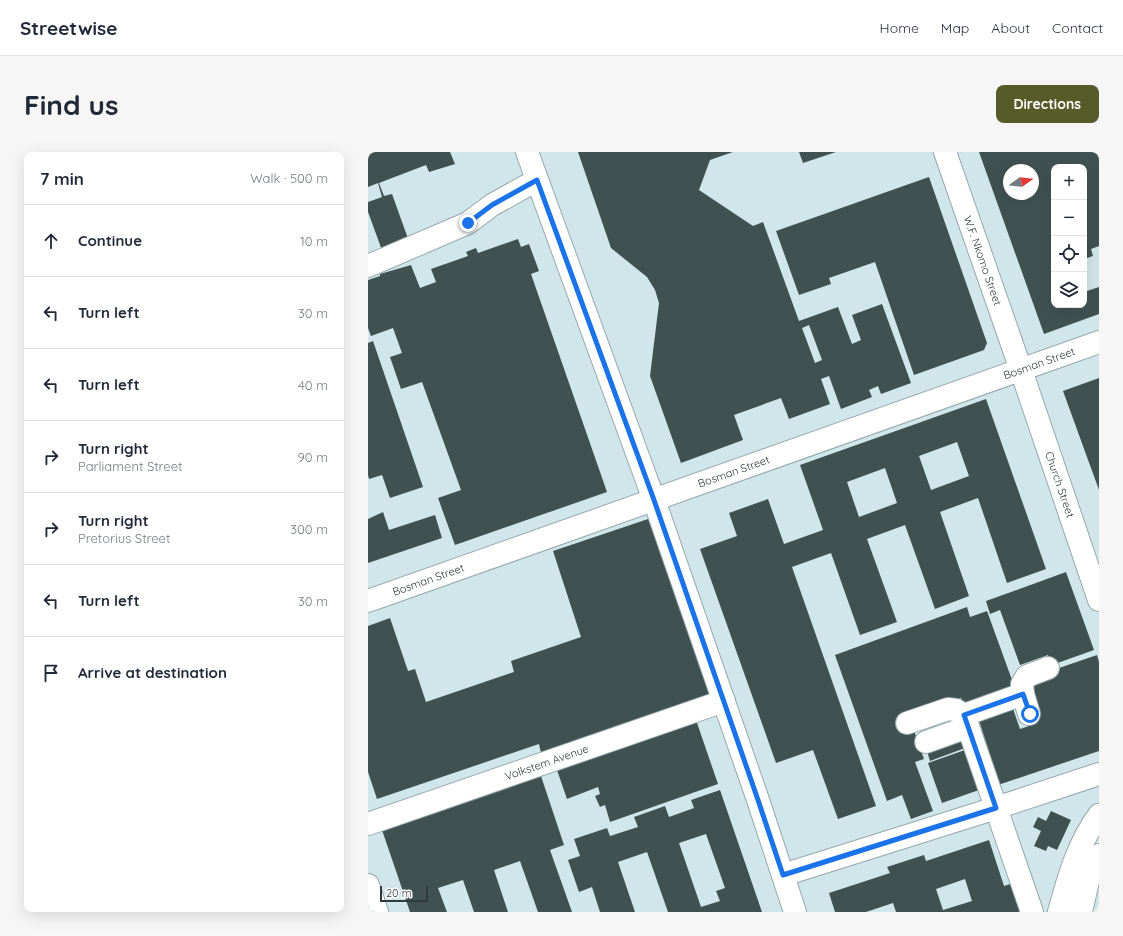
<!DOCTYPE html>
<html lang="en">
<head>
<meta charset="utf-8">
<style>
	body { margin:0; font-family:Quicksand,sans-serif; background:#f6f6f7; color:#1f2937 }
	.controls { position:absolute; right:12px; top:12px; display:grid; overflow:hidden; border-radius:8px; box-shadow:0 4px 16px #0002 }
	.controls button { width:36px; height:36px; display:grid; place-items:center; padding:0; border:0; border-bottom:1px solid #e0e1e3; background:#fff; color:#1f2937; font:20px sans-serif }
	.compass { position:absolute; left:635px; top:12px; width:36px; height:36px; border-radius:50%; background:#fff; box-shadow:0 4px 16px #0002; rotate:75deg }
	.scale { position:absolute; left:12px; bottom:10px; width:48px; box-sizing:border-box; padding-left:4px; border:2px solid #30393b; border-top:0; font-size:11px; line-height:14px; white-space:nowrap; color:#30393b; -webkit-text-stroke:3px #fff; paint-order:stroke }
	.stop { position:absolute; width:12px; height:12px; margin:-9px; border:3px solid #1a73e8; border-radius:50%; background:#fff }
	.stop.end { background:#1a73e8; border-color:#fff; box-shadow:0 1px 4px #0008 }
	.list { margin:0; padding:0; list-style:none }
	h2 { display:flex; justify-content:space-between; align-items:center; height:52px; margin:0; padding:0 16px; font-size:17px }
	h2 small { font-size:13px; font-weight:400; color:#747a83 }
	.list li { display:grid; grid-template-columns:26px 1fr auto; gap:12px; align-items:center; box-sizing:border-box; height:72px; padding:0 16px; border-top:1px solid #e0e1e3 }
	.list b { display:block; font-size:15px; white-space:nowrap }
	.list p { margin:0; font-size:13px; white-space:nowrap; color:#747a83 }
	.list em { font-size:13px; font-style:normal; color:#747a83 }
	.icon { flex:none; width:22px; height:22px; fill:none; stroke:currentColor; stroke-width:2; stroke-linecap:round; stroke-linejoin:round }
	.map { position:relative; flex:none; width:731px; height:760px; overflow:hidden; border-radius:8px }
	header { display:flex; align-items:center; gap:24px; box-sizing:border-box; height:56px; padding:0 20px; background:#fff; border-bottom:1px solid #e0e1e3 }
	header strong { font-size:19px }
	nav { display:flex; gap:22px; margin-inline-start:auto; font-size:14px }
	.intro { display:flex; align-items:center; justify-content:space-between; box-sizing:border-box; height:96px; padding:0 24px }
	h1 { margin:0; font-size:28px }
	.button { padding:10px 18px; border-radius:8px; background:#575b28; color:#fff; font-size:14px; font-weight:700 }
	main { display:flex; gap:24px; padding:0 24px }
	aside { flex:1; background:#fff; border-radius:8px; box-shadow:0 4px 16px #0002 }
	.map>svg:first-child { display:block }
	.building { fill:#3f5251; fill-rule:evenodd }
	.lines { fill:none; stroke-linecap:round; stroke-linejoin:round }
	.minor-casing { stroke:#94a9ad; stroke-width:24 }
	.major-casing { stroke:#94a9ad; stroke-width:24 }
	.minor { stroke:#fff; stroke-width:22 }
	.major { stroke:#fff; stroke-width:22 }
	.route { stroke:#1a73e8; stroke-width:5 }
	.labels { text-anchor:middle; stroke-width:4; stroke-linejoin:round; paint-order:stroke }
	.street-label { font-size:11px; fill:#30393b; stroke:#fff }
</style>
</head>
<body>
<header>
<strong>Streetwise</strong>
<nav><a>Home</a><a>Map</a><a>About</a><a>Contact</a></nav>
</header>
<div class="intro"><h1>Find us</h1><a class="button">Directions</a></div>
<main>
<aside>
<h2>7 min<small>Walk · 500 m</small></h2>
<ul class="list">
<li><svg class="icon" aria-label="ahead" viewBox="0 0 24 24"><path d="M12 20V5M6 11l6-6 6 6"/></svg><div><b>Continue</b></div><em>10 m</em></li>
<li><svg class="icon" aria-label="left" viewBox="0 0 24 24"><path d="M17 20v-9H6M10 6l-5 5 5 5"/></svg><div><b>Turn left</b></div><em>30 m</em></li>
<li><svg class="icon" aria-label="left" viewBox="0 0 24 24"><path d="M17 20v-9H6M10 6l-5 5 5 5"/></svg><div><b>Turn left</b></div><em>40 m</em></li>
<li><svg class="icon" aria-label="right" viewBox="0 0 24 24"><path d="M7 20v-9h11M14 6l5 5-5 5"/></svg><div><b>Turn right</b><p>Parliament Street</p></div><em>90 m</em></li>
<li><svg class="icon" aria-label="right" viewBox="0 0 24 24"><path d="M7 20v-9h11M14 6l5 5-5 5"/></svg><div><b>Turn right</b><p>Pretorius Street</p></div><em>300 m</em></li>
<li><svg class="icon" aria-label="left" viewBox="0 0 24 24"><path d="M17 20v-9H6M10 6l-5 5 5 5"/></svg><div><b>Turn left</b></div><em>30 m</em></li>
<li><svg class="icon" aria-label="arrive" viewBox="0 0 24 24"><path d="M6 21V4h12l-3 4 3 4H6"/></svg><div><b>Arrive at destination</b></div></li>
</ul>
</aside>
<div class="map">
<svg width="731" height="760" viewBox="0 0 731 760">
	<rect width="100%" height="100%" fill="#d1e6eb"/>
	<!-- building -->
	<path class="building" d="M0 0H82L87 12 61 20 58 13 11 31 16 44 24 42 42 92 15 101 0 60V50L14 45 10 31 0 35Z
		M210 0H365L342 8 331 38 385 74 395 70 431 169 470 155 484 192 493 188 484 163 514 152 543 231 513 242 510 234 501 238 504 245 473 257 461 224 453 227 462 252 421 267 413 246 366 263 375 288 313 311 282 224 291 151 287 138 279 125 243 96ZM441 173 454 208 447 211 434 176Z
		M431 0H468L435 11Z
		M611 0H731V94L723 97 725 104 716 107V15H686V153H716V131L719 139 731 135V162L676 182ZM641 18H665V42H641Z
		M561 25 619 191 616 198 546 223 507 110 461 126 463 132 431 143 408 79Z
		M150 87 153 95 161 92 171 119 163 122 239 340 87 393 70 346 93 338 54 230 33 237 22 205 34 201 25 176 3 184 0 176V128L12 124V122L43 113 52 136 68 130 63 117 100 104 98 100 108 96 110 101Z
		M5 189 55 335 22 346 14 323 1 327 0 323V191Z
		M731 226V338L695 239Z
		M618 247 678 417 639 431 610 346 572 360 601 444 567 457 537 373 499 387 529 470 492 483 463 401 424 415 508 654 470 667 445 598 408 611 332 397 369 384 361 361 400 347 416 392 455 378 432 313ZM589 290 601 324 563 338 551 304ZM517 316 529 351 491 365 479 330Z
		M15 360 21 378 67 363 74 386 0 411V367Z
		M286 365 345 543 173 601 171 592 9 647 0 620V474L22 466 40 519 47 517 58 550 146 520 143 509 213 485 185 399Z
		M698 420 726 498 684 513 680 503 652 513 632 458 622 462 618 449Z
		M599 455 602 465 619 459 648 539 597 557 593 546 532 568 545 576 556 607 547 610 565 659 543 667 534 643 519 649 467 503Z
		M729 503 731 510V599L624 635 613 603 621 600 609 562 643 551 652 577 664 573 661 565 659 527Z
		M328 568 350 632 242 670 237 653 232 655 227 644 232 642 230 635 199 647 189 618Z
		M594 586 597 596 562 609 559 599Z
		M597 598 611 638 574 651 560 611Z
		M173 624 196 693 182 698 204 760H170L152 709 126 718 140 760H106L95 728 70 736 79 760H42L14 678Z
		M352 638 394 760H300L279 700 250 710 267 760H232L224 735 211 740 200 708 212 704 206 687 239 676 242 684 270 675 266 665 297 654 301 665 326 656 323 648ZM338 682 357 736 348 739 352 749 333 755 311 691Z
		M683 659 703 668 689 698 680 694 678 699 666 694 673 679 665 675 670 665 678 669Z
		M621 688 636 734 645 731 654 758 650 760H528L525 751 498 760H467L461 741 522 721 519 715 556 703 558 709ZM597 727 604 749 575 758 568 737Z"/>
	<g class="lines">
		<!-- minor casing -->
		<g class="minor-casing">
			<g id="minor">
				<path d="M159 0 286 348 390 648 427 760"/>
				<path d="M0 114 100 71 124 53 169 28"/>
				<path id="s1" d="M653 218 731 448"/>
				<path d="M655 542 596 563 664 760"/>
				<path d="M661 562 655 542 654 532 659 524 680 516"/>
				<path d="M539 571 580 557 588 558 596 563"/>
				<path d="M558 590 600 575"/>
				<path id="s2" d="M0 672 356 549"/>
				<path d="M415 723 628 656 731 622"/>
				<path d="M0 733 9 760"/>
				<path d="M691 760C700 727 710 691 731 663"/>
				<path d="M713 760 720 729 731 703"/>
			</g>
		</g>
		<!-- major casing -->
		<g class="major-casing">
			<g id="major">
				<path id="s3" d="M577 0 653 218"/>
				<path id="s4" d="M0 449 731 190"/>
			</g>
		</g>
		<!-- minor -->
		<use href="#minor" class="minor"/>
		<!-- major -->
		<use href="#major" class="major"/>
	</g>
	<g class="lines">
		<!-- route -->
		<path class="route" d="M100 71 124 53 169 28 286 348 390 648 415 723 628 656 596 563 655 542 662 562"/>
	</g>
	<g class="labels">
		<!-- street labels -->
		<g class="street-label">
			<text dy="4" stroke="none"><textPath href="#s3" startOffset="115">W.F. Nkomo Street</textPath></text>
			<text dy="4" stroke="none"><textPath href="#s4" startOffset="712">Bosman Street</textPath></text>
			<text dy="4" stroke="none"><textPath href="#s4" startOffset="388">Bosman Street</textPath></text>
			<text dy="4" stroke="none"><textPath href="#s1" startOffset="121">Church Street</textPath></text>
			<text dy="4" stroke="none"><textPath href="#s4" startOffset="64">Bosman Street</textPath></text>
			<text dy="4" stroke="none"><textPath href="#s2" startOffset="189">Volkstem Avenue</textPath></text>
		</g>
	</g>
</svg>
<div class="controls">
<button>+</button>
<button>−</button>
<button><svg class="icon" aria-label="locate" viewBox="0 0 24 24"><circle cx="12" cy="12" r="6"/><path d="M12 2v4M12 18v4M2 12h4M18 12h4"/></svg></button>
<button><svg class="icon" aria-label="layers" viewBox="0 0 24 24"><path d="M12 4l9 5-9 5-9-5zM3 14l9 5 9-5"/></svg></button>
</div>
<svg class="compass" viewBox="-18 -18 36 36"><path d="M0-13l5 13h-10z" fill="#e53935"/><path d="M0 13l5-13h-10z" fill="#747a83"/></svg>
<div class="scale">20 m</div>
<div class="stop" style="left:662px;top:562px"></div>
<div class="stop end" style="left:100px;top:71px"></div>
</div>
</main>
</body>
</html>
